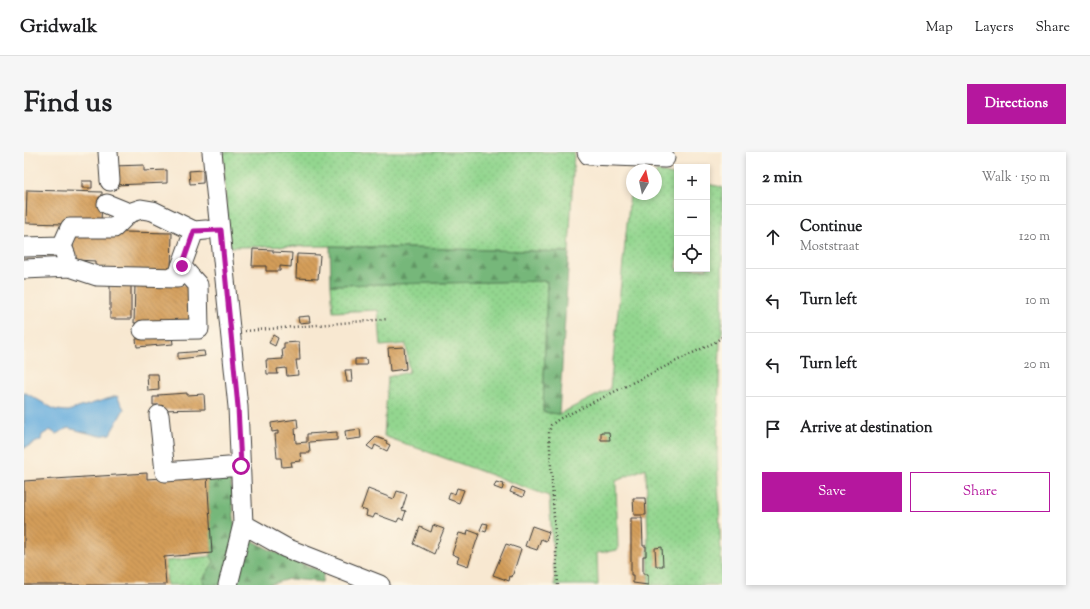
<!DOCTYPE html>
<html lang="en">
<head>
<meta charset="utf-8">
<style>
	body { margin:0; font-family:"Sorts Mill Goudy",serif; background:#f6f6f6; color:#202124 }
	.controls { position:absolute; right:12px; top:12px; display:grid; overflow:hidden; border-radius:0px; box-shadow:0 2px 6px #0003 }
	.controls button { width:36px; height:36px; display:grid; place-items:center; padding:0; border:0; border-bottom:1px solid #e0e0e0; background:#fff; color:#202124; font:20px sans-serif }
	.compass { position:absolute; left:602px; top:12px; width:36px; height:36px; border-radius:50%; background:#fff; box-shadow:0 2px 6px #0003; rotate:9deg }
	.stop { position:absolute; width:12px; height:12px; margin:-9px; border:3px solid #b5179e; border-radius:50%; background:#fff }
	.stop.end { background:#b5179e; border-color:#fff; box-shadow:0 1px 4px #0008 }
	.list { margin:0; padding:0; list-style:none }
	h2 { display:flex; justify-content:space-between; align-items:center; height:52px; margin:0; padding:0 16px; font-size:17px }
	h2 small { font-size:13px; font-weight:400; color:#757577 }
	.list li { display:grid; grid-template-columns:26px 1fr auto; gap:12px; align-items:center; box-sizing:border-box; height:64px; padding:0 16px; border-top:1px solid #e0e0e0 }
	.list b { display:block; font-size:15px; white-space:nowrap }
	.list p { margin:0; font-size:13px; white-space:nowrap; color:#757577 }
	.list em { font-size:13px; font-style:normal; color:#757577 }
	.actions { display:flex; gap:8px; padding:12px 16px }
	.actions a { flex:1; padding:9px 0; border:1px solid #b5179e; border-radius:0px; text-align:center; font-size:14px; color:#b5179e }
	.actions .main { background:#b5179e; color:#fff }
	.icon { flex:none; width:22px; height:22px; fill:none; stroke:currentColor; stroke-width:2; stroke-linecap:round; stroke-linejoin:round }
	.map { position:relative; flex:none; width:698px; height:433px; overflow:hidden; border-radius:0px }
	header { display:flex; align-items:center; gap:24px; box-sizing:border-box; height:56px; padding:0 20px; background:#fff; border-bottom:1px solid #e0e0e0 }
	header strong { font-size:19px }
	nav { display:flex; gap:22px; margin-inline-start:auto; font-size:14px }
	.intro { display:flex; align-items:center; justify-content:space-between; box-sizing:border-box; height:96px; padding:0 24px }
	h1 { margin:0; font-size:28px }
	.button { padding:10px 18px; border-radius:0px; background:#b5179e; color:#fff; font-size:14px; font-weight:700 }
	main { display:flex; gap:24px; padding:0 24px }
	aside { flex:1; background:#fff; border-radius:0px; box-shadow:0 2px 6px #0003 }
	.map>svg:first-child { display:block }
	.grass { fill:url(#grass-dots); stroke:#587956 }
	.forest { fill:url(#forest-firs); stroke:#496a4b }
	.water { fill:#67aede; stroke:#42657d }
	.building { fill:url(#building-back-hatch) }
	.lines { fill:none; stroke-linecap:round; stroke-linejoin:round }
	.minor-casing { stroke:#3d3b37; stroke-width:21 }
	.path { stroke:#3d3b37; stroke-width:2.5; stroke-dasharray:1 3; stroke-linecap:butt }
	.minor { stroke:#fff; stroke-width:19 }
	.route { stroke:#b5179e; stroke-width:5 }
</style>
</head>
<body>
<header>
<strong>Gridwalk</strong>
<nav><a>Map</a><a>Layers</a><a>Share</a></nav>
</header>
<div class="intro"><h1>Find us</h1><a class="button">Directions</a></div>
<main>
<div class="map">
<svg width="698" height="433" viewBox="0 0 698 433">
	<defs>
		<pattern id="grass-dots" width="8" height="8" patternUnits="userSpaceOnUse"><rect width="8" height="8" fill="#93d68f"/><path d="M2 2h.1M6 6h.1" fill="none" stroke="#7eb77b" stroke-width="1.8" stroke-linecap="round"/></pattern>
		<pattern id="forest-firs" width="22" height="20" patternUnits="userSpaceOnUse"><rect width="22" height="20" fill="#76b77a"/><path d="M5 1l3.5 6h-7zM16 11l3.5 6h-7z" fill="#609463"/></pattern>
		<pattern id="building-back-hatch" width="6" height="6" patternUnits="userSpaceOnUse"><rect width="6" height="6" fill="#d49e5a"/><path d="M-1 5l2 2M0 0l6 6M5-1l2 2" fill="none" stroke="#ab804a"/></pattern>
	</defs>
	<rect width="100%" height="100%" fill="#fcf5e5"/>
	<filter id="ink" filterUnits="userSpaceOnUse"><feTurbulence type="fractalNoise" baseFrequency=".025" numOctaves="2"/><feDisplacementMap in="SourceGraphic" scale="8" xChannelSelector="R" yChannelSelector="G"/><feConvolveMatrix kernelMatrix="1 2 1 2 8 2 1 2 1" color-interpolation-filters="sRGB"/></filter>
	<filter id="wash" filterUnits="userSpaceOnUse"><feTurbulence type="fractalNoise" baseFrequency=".012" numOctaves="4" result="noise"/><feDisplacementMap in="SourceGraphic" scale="16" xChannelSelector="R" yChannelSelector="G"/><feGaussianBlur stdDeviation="0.9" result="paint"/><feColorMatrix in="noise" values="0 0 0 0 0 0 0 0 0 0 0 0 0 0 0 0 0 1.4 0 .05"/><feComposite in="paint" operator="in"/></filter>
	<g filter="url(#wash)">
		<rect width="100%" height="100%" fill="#f8e8d1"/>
		<!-- grass -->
		<path class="grass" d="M199 0H550L545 100 306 94 205 95Z
			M632 19 653 24V117H683V32L698 35V179L696 189 693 302 698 433H625L622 316 592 329 594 398 573 401 574 433H531L525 344 360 284 364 225 385 220 382 192 357 194 354 158 309 160 307 133 523 129 519 260 535 262 586 237 608 23V42H632Z
			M187 404 190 410 179 427 180 433H143L142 409Z"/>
		<!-- forest -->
		<path class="forest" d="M306 94 545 100 535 262 519 260 523 129 307 133Z
			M206 320 211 376C237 397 269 408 300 420L298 430 265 427 244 433H180L179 427 190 410 187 404 183 323Z"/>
		<!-- water -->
		<path class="water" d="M0 240 32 258 44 259 93 244 100 257 86 282 76 284 44 276 32 282 26 278 18 283 17 288 0 296Z"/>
		<g id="blocks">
			<!-- building -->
			<path class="building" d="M120 13V19L143 18V31L89 33V14Z
				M179 18V31L166 32 165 19Z
				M58 29H68V36H58Z
				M3 38 78 40 77 73 2 71Z
				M49 79 148 81 147 120 71 118V109L53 108 49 98Z
				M229 97 249 98V100L268 101 267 115 256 114V119H242V114H228Z
				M273 102 296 103 294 127 272 126Z
				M86 131 107 132V167H86Z
				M111 131 169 133 168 172 110 171Z
				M285 164 286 170 275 171 274 165Z
				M249 183 254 186 251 194 245 191Z
				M148 184 149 192 113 195 112 187Z
				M275 190 276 208H272L274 223 263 224 262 216 253 217 254 222H243L242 208 259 207 258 197H260V191Z
				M380 195 382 217 366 219 364 196Z
				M180 199 181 204 154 207V201Z
				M331 207H342L343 213H331Z
				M321 218H327L328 230H323Z
				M123 222H134L135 238 124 239Z
				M163 241V243L180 242 181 257 134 258V253H129V245H134V243Z
				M273 267 274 276H271L272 291 283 290V282L313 280V288L285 290 286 301H276L277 309 267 310 268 314 258 315 257 306H253L251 282H254V279L248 280 247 271Z
				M336 277 337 286 322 288 321 279Z
				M577 280H585L586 288H577Z
				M352 285 363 289 362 291 366 293 363 299 351 293 349 298 343 294Z
				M123 321V327L183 323 188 401 140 405 142 433H0V329Z
				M472 330 480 332 478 338 470 335Z
				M488 335 501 340 499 345 486 340Z
				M433 336 440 338 435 351 424 347 426 340 431 342Z
				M344 337 370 347 373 339 383 342 378 358 382 359 379 368 375 366 373 370 351 362 349 366 342 364 343 359 337 357Z
				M609 346H621L622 363H610Z
				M607 366H618L619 394H622V404H619V422H624V433L609 431V423H607Z
				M459 371 464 372 462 380 456 378Z
				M409 373 420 377 410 402 390 392 396 375 407 380Z
				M508 374 525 380 522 389 517 387 513 398 501 394Z
				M444 378 455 382 444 414 433 410 435 405 428 402 435 381 443 383Z
				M482 392 497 397 488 425 486 424 485 429 469 423Z
				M638 395 639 414H632L631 396Z"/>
		</g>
	</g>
	<g filter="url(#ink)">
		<use href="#blocks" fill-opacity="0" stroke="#3d3b37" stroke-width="1"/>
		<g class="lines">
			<!-- minor casing -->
			<g class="minor-casing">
				<path id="minor" d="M84 0 86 29
					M188 0 214 255 219 372 204 433
					M563 0 565 3 641 6
					M83 52 105 61 117 57 129 59 170 79 182 78
					M38 94 46 76H90L105 61
					M0 95 38 94 42 104
					M0 117 46 115 73 124 153 126 170 79
					M119 178 175 177 174 133 157 114
					M135 263 141 320 217 314
					M219 372 262 396 356 433"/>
			</g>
			<!-- path -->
			<path class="path" d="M221 179 364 167
				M534 433 525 281 527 273 535 267 691 190 698 185"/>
			<!-- minor -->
			<use href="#minor" class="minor"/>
		</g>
	</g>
	<g class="lines" filter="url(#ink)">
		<!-- route -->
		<path class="route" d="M158 114 170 79 197 78 214 255 217 314"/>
	</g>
</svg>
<div class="controls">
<button>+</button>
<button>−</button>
<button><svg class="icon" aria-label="locate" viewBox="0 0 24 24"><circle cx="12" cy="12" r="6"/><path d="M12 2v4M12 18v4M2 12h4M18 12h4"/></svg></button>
</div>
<svg class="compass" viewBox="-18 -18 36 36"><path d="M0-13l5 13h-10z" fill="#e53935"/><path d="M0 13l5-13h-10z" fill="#757577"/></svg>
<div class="stop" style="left:217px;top:314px"></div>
<div class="stop end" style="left:158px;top:114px"></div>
</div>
<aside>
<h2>2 min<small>Walk · 150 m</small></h2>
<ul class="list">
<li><svg class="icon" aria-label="ahead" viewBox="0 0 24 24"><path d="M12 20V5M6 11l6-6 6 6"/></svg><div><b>Continue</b><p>Moststraat</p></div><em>120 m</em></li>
<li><svg class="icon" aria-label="left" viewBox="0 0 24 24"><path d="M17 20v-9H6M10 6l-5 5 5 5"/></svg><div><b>Turn left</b></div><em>10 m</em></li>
<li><svg class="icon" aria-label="left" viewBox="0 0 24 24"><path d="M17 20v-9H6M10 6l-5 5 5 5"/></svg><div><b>Turn left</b></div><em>20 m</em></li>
<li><svg class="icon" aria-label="arrive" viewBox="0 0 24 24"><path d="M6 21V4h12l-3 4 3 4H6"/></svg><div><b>Arrive at destination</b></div></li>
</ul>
<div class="actions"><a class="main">Save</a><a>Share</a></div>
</aside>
</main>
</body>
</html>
